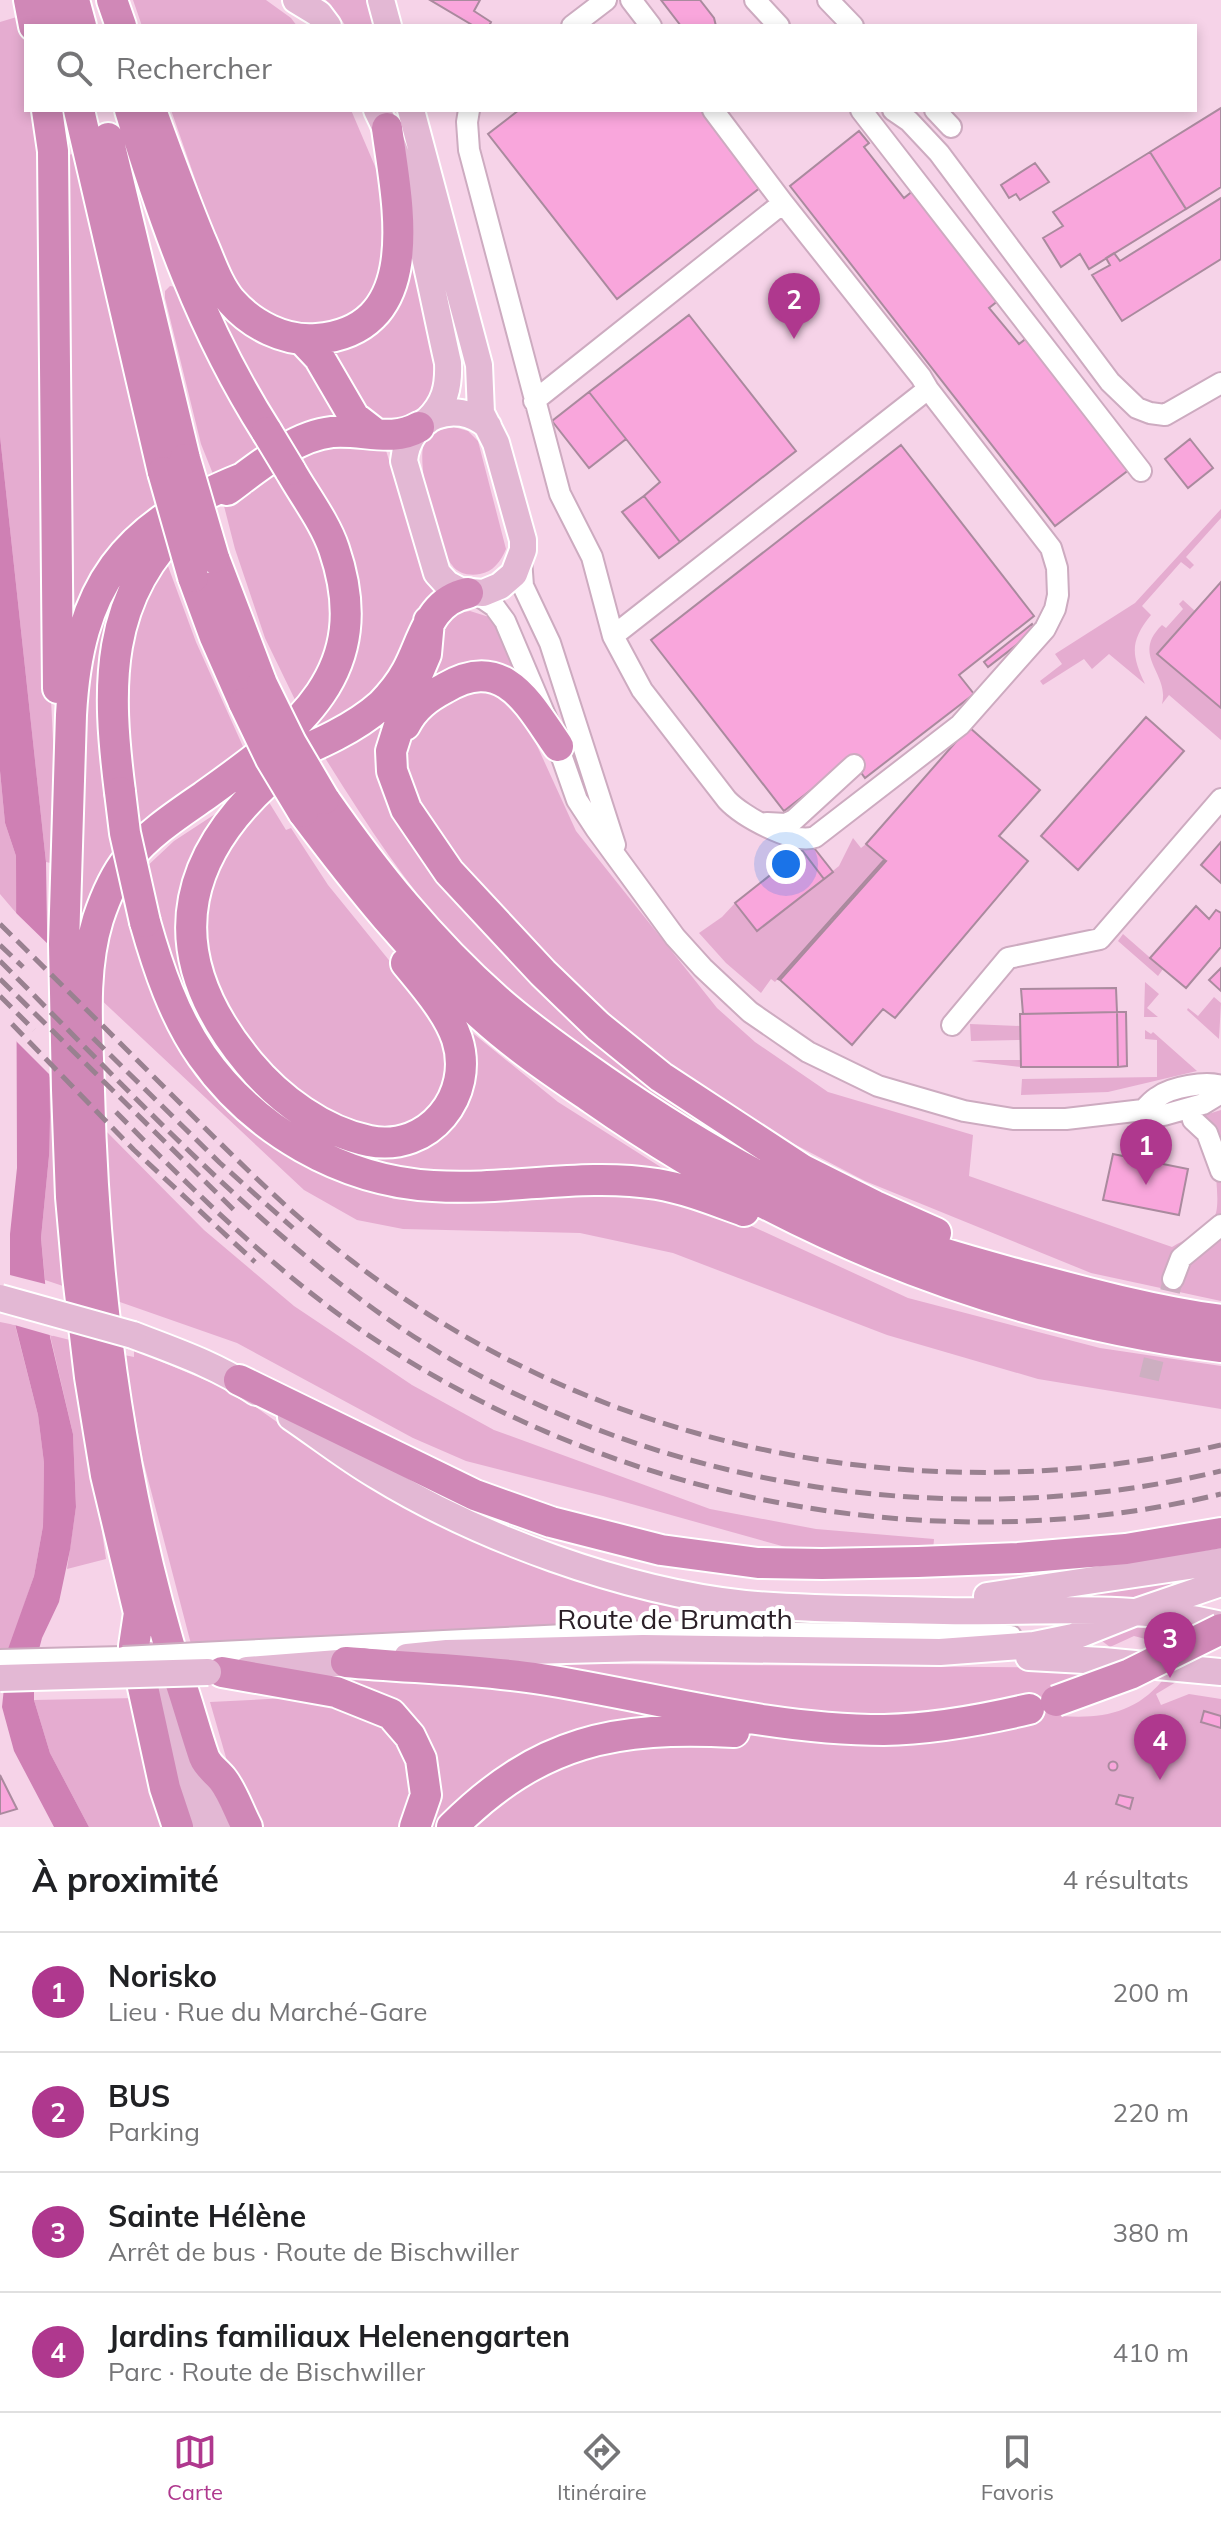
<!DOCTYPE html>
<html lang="fr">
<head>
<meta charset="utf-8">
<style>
	body { margin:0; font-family:Mulish,sans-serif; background:#f6f6f6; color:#202124 }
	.you { position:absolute; left:786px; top:864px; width:28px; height:28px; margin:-20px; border:6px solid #fff; border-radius:50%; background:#1a73e8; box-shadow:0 0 0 12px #1a73e833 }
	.badge { display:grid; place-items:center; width:52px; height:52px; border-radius:50%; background:#af388e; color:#fff; font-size:26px; font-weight:700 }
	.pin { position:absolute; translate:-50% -66px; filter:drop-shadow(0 2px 4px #0008) }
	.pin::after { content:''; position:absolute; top:42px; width:28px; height:24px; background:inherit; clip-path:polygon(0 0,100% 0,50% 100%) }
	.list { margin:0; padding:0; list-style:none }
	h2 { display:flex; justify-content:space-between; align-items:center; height:104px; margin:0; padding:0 32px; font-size:34px }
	h2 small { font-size:26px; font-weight:400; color:#757577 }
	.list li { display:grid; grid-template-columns:52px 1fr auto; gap:24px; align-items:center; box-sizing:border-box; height:120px; padding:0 32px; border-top:2px solid #e0e0e0 }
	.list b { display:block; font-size:30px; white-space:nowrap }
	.list p { margin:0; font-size:26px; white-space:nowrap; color:#757577 }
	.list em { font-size:26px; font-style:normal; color:#757577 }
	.icon { flex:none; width:44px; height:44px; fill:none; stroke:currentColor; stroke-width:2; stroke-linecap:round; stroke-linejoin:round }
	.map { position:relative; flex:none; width:1221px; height:1827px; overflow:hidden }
	.search { position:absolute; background:#fff; box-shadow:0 4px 12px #0003; left:24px; right:24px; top:24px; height:88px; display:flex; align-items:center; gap:20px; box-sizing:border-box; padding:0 28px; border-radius:0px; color:#757577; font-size:30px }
	.sheet { height:584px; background:#fff }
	nav { display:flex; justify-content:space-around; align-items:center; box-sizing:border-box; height:112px; border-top:2px solid #e0e0e0; background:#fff; font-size:22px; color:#757577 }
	nav a { display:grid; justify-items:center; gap:4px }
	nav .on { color:#af388e }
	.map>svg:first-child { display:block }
	.green { fill:#e5acd0 }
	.water { fill:#cf80b4 }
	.pier { fill:#f6d3e8 }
	.building { fill:#f9a6dc; stroke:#aa8a9e; stroke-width:2 }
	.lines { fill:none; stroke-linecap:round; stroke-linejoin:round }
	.minor-tunnel { stroke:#cdafc1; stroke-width:20; stroke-dasharray:20 10; stroke-linecap:butt }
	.minor-casing { stroke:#cdabc0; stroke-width:24 }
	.major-casing { stroke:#fff; stroke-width:30 }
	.highway-casing { stroke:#fff; stroke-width:34 }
	.minor { stroke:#fff; stroke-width:20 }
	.major { stroke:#e3b8d4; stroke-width:26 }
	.highway { stroke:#d088b7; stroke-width:30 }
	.rail { stroke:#998190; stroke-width:5; stroke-dasharray:16 8; stroke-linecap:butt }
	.minor-bridge-casing { stroke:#cdabc0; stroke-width:24; stroke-linecap:butt }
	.major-bridge-casing { stroke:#fff; stroke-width:30; stroke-linecap:butt }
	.highway-bridge-casing { stroke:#fff; stroke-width:34; stroke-linecap:butt }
	.minor-bridge { stroke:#fff; stroke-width:20 }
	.major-bridge { stroke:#e3b8d4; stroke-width:26 }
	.highway-bridge { stroke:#d088b7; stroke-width:30 }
	.labels { text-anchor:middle; stroke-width:8; stroke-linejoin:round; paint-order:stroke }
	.street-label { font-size:28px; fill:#2b1f27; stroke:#fff }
</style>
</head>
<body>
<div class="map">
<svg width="1221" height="1827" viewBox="0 0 1221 1827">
	<rect width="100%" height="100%" fill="#f6d3e8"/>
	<!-- green -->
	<path class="green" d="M133 0H266L291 18 297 26H142Z
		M326 0H367L375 26H346Z
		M20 16 26 45V110H38L51 699 59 865 46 862 0 436V22Z
		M171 110H351L380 178 391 236 372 297 347 320 318 329 285 325 253 308 230 279Z
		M73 154 157 514 75 625 63 156Z
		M197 254 297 351 346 415 287 434 231 341 209 295Z
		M413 262 438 368C438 389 425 418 401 421 391 422 379 420 369 419L327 346Z
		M170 286 176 287 180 293 261 450 215 479 201 444 165 298V291Z
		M454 427 468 431 478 441 506 549C501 561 493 572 480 574 470 576 458 574 452 565 437 548 413 458 426 439 431 430 444 429 454 427Z
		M348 445 385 447 423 575 441 593 404 652 362 710 314 735 310 729C318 721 328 712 334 702 359 658 371 595 348 548 334 518 315 490 299 462L317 450Z
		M274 475 318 540 331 581 329 649 299 708 265 638 235 549 224 506Z
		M1221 509V518L1186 557 1194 565 1190 569 1181 562 1142 606 1151 615C1130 641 1131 654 1145 684L1109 654 1092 669 1084 659 1043 685 1040 681 1062 664 1055 654 1135 603Z
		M135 556 103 703 108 819 114 855 75 960 88 665 98 621Z
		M165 558 196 642 245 751 139 829 124 744 130 621Z
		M1183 600 1195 611 1157 654 1221 708V740L1169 695 1162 704C1170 673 1130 656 1162 625L1166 628 1183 609 1179 604Z
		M470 611 489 617 496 622 523 682 433 680C430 669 443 627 452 618 457 613 463 612 470 611Z
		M469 683 518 704 576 831 717 1008 755 1042 828 1092 973 1135 969 1176 1172 1247C1186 1239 1209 1228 1216 1213 1221 1195 1211 1135 1205 1115L1221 1110V1301L1091 1273 865 1181 769 1131 626 1036 448 857 404 782 406 733Z
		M387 721 454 891 771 1161C657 1102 545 1037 457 941 405 884 363 819 322 753L366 729Z
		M0 771 5 823 16 856 17 914 0 894Z
		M267 799 286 830 291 828 328 885 431 1012 453 1067 429 1121 377 1135 299 1098 221 1008 200 935 214 861Z
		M232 803 182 911 264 1094 424 1147 464 1026 558 1102 678 1178 391 1177 244 1101 174 987 143 870 174 841Z
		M853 838 861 848 866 844 884 860 775 982 771 979 761 993 726 963 699 933 722 917 735 903 758 931 839 866Z
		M121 893 154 995 188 1063 229 1110 277 1149 332 1178 394 1199 458 1204 583 1195 659 1197 721 1212 908 1298 1100 1348 1221 1366V1409L1038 1379 887 1335 673 1253 580 1233 403 1229 357 1220 304 1190 97 996 104 946Z
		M1123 934 1163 969 1158 976 1118 941Z
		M1145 982 1159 994 1147 1008 1158 1017H1144Z
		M1214 997 1221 1003 1219 1039 1187 1010 1188 1008 1198 1016Z
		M970 1024 1020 1026V1040L971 1041Z
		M1145 1030 1151 1034 1153 1032 1197 1071 1108 1092 1021 1095 1022 1079 1157 1077V1040L1145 1039Z
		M980 1060H1020L1021 1067 971 1061Z
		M49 1076 56 1085 69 1288 45 1280 41 1238 49 1156Z
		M103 1128 204 1230 294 1306 412 1385 494 1430 710 1509 816 1529 934 1539 933 1551 789 1548 603 1496 466 1461 413 1438 237 1343 117 1301 105 1201Z
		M0 1322 15 1325 38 1415 44 1463 43 1526 34 1576 7 1655 0 1656Z
		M50 1335 74 1341 106 1559 67 1569 76 1507 73 1434Z
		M134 1350 236 1393 356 1478 598 1585 651 1601 726 1613 725 1623 652 1621 191 1644 143 1460 124 1355 134 1357Z
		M1198 1572 1202 1579 1137 1602 1028 1597Z
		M1123 1626 1164 1630 1153 1641 1134 1636 1110 1647 1094 1635Z
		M483 1663 1098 1668 1097 1677 1053 1692 1061 1716C1102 1719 1135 1713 1162 1681L1176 1682 1156 1694 1161 1705 1189 1694 1221 1699V1827H246L210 1702 307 1697 342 1682Z
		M137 1698 195 1827H89L50 1753 34 1700Z"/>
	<!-- water -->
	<path class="water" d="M0 436 46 862 50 1116 49 1156 41 1238 50 1337 73 1434 76 1507 70 1550 59 1602 42 1638 34 1668V1700L50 1753 89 1827H54L14 1751 2 1707 8 1649 34 1576 43 1526 44 1463 38 1415 14 1320 10 1274V1234L17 1168 16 856 5 823 0 771Z"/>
	<!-- pier -->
	<path class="pier" d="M13 910 53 949V1078L12 1037Z
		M6 1274 49 1285 53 1336 11 1324Z"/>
	<!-- building -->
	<path class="building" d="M430 0H480L474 11 491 22 489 26H474Z
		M661 0H700L714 18 716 26H681Z
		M1221 108V187L1186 209 1150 152Z
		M519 110H701L761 187 617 299 488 134Z
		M859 131 869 143 864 147 904 198 914 190 999 300 989 308 1019 344 1028 337 1130 469 1055 526 790 186Z
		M1150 152 1186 209 1089 269 1080 254 1061 267 1043 238 1063 226 1053 212Z
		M1035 163 1049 182 1020 200 1016 194 1009 198 1001 185Z
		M1221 198V259L1122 321 1092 275 1110 265 1106 258 1114 253 1120 261Z
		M689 315 796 451 680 542 644 496 660 482 589 392Z
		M589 392 626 439 589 468 552 421Z
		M1190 439 1213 468 1188 488 1165 459Z
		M901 445 1034 616 959 675 974 694 865 778 851 759 784 811 651 640Z
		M644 496 680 542 659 558 622 512Z
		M1221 582V708L1157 654Z
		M1032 624 1036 630 988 667 984 662Z
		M1146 717 1184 751 1078 870 1041 836Z
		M969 727 1040 790 999 836 1028 861 895 1018 883 1009 852 1045 780 980 886 861 866 844Z
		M1221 842V883L1201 865Z
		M811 844 833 872 824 879 802 850Z
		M802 850 824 879 757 931 735 903Z
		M884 860 886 861 780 980 778 979Z
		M1196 906 1209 919 1216 910 1221 913V947L1186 988 1150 958Z
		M1221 968V991L1209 980Z
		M1116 988 1117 1012 1023 1014 1021 989Z
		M1117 1012 1118 1067H1021L1020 1014Z
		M1117 1012H1126L1127 1066 1118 1067Z
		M1113 1154 1188 1169 1179 1215 1103 1200Z
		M1204 1711 1221 1716V1728L1201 1722Z
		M1108.5 1766a4.5 4.5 0 1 1 9 0a4.5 4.5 0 1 1-9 0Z
		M0 1775 17 1809 0 1814Z
		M1119 1795 1133 1798 1130 1809 1116 1804Z"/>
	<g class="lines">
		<!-- minor-tunnel -->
		<path class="minor-tunnel" d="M1149 1379 1173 1279"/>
		<!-- minor casing -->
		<g class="minor-casing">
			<path id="minor" d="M631 0 651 26
				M755 0 779 26
				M828 0 853 26
				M572 26 606 0
				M469 110 467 122 469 150 560 494 592 557 613 636 642 690 727 800C742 816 793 845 815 837L960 725 1045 629 1055 609 1058 595 1057 568 1051 548 928 389
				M861 110 1141 471
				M893 110 909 121 939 153 1110 382 1137 408 1150 413 1165 415 1221 383
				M935 110 951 127
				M534 401 783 203 713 110
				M521 559 523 586 550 643 615 845
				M475 593 494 606 505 621 558 746 577 800 596 829 675 937 703 968 750 1012 808 1052 878 1086 964 1111 1013 1119H1066L1143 1110 1164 1115 1203 1104 1221 1093
				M613 636 928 389 921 377 783 203
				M767 823 786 824 794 820 854 765
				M952 1025 1008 958 1100 939 1221 799
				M1190 1108 1193 1120 1207 1133 1221 1171
				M1143 1110C1148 1106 1152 1100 1158 1097 1171 1087 1206 1081 1221 1086
				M1173 1279 1181 1258 1221 1225
				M200 1653 648 1631 1011 1636
				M0 1660 123 1657"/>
		</g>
		<!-- major casing -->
		<g class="major-casing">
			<path id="major" d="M296 0 319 14 328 26
				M381 0 388 26
				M377 110C415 186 429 280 448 363 449 387 445 404 427 421
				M411 110 479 365 481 413 496 443 523 540V550L514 574 500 586 483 593 460 591 447 584 437 573 404 461C408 417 455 397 488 426
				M133 1335C175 1351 219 1366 256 1392
				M291 1417C319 1436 347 1458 376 1475 479 1538 624 1591 745 1604 811 1610 878 1609 944 1611 1037 1613 1129 1602 1221 1625
				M987 1596 1221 1561
				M150 1655 164 1709 205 1827
				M407 1657 447 1653 643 1648 940 1652 1034 1645 1073 1637 1136 1612 1221 1583
				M1029 1657 1103 1661 1221 1672
				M247 1670 364 1661
				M214 1785 229 1827"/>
		</g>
		<!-- highway casing -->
		<g class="highway-casing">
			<path id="highway" d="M29 0 34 26
				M51 0 58 26
				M74 0 81 26
				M112 0 121 26
				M47 110 53 151 58 688
				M79 110 163 472
				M130 110C165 225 202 330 267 432
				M151 110C167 154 183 198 201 241 210 261 217 284 231 301 252 325 285 342 317 339 427 329 397 202 387 128
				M108 138 185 459
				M303 340 319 357 354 417 376 434
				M227 490C257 468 294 436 332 432 362 429 392 443 419 427
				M214 558 262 684
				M193 577 215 637 244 703
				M429 621 426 654 409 694 391 751 392 771 406 809 449 872 543 973 598 1026 661 1077 803 1170 875 1206 936 1233
				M405 725C414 707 428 697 445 688 504 653 528 703 558 746
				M297 757C183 844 152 946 249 1063 279 1099 322 1131 369 1141 429 1153 475 1095 457 1039 448 1012 424 985 406 963
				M279 761C314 746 353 730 381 705 390 696 401 682 407 671 424 640 428 601 468 593
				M120 792C107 689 103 596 186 521
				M324 799C375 872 430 941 497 1000 530 1029 567 1055 603 1080 692 1142 786 1197 888 1235 934 1252 980 1264 1027 1277 1091 1294 1155 1311 1221 1320
				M303 812C357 884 414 956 482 1016 516 1047 555 1073 593 1099 782 1231 991 1318 1221 1347
				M145 922C158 968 174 1016 202 1056 254 1130 342 1181 433 1186 507 1191 583 1172 657 1184 687 1189 716 1201 744 1211
				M239 1380 475 1495 551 1522 661 1550 758 1563 822 1564 918 1562 1018 1558 1126 1549 1221 1533
				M346 1662C411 1668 477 1669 541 1679 655 1697 767 1730 884 1730 933 1729 982 1720 1029 1709
				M222 1672 336 1692 391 1714 410 1736 421 1759 426 1795 415 1827
				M178 1827 165 1788 134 1646 139 1613 106 1475 90 1377 78 1276 71 1197 67 1090 64 944 71 715C78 586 123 526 243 478
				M247 1827C239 1812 233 1793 223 1780 217 1772 208 1767 204 1757 195 1731 188 1704 179 1678 120 1489 94 1289 89 1091 88 1035 81 974 98 919 105 898 114 876 128 859 148 834 177 815 203 797 295 731 377 675 334 549 325 522 304 495 290 470
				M452 1827C540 1740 615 1726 734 1732"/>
		</g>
		<!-- minor -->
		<use href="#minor" class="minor"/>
		<!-- major -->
		<use href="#major" class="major"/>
		<!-- highway -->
		<use href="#highway" class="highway"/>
		<!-- rail -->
		<path class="rail" d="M0 924C55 978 110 1033 165 1088 225 1148 284 1209 352 1261 597 1450 921 1515 1221 1445
			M0 945 23 967
			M0 961C121 1082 237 1210 375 1310 614 1483 936 1539 1221 1471
			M0 979 235 1211
			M0 996 34 1030
			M12 1024 134 1150 255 1262
			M93 1038 220 1163 293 1228
			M116 1112C191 1188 267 1264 355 1326 602 1498 927 1565 1221 1494"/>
		<!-- minor-bridge casing -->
		<g class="minor-bridge-casing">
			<path id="minor-bridge" d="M123 1657 200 1653"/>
		</g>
		<!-- major-bridge casing -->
		<g class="major-bridge-casing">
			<path id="major-bridge" d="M0 1298 133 1335
				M0 1678 208 1672"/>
		</g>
		<!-- highway-bridge casing -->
		<g class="highway-bridge-casing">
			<path id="highway-bridge" d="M267 432 290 470
				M185 459 214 558
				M163 472 193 577
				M262 684 291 743 324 799
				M244 703 271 759 303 812
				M120 792 125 833 145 922
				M1056 1701 1130 1674 1221 1629"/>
		</g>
		<!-- minor-bridge -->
		<use href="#minor-bridge" class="minor-bridge"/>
		<!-- major-bridge -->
		<use href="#major-bridge" class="major-bridge"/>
		<!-- highway-bridge -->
		<use href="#highway-bridge" class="highway-bridge"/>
	</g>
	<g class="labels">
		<!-- street labels -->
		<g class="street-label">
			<text x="675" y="1629">Route de Brumath</text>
		</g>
	</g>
</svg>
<div class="you"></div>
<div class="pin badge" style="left:1146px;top:1185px">1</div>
<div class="pin badge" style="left:794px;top:339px">2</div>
<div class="pin badge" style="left:1170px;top:1678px">3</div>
<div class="pin badge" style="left:1160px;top:1780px">4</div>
<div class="search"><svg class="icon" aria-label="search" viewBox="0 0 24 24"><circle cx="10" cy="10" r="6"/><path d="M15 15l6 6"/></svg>Rechercher</div>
</div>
<section class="sheet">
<h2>À proximité<small>4 résultats</small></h2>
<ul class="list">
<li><span class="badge">1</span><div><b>Norisko</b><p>Lieu · Rue du Marché-Gare</p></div><em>200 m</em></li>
<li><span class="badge">2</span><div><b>BUS</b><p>Parking</p></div><em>220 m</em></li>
<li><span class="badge">3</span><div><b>Sainte Hélène</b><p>Arrêt de bus · Route de Bischwiller</p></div><em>380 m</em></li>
<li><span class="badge">4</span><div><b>Jardins familiaux Helenengarten</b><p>Parc · Route de Bischwiller</p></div><em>410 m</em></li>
</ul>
</section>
<nav>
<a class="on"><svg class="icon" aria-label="map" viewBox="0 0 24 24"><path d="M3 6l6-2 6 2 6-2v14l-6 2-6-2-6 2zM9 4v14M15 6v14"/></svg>Carte</a>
<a><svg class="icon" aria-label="directions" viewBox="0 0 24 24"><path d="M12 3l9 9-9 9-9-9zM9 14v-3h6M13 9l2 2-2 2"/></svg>Itinéraire</a>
<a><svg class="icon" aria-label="saved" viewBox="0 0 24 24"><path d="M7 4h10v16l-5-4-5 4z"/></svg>Favoris</a>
</nav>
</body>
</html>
